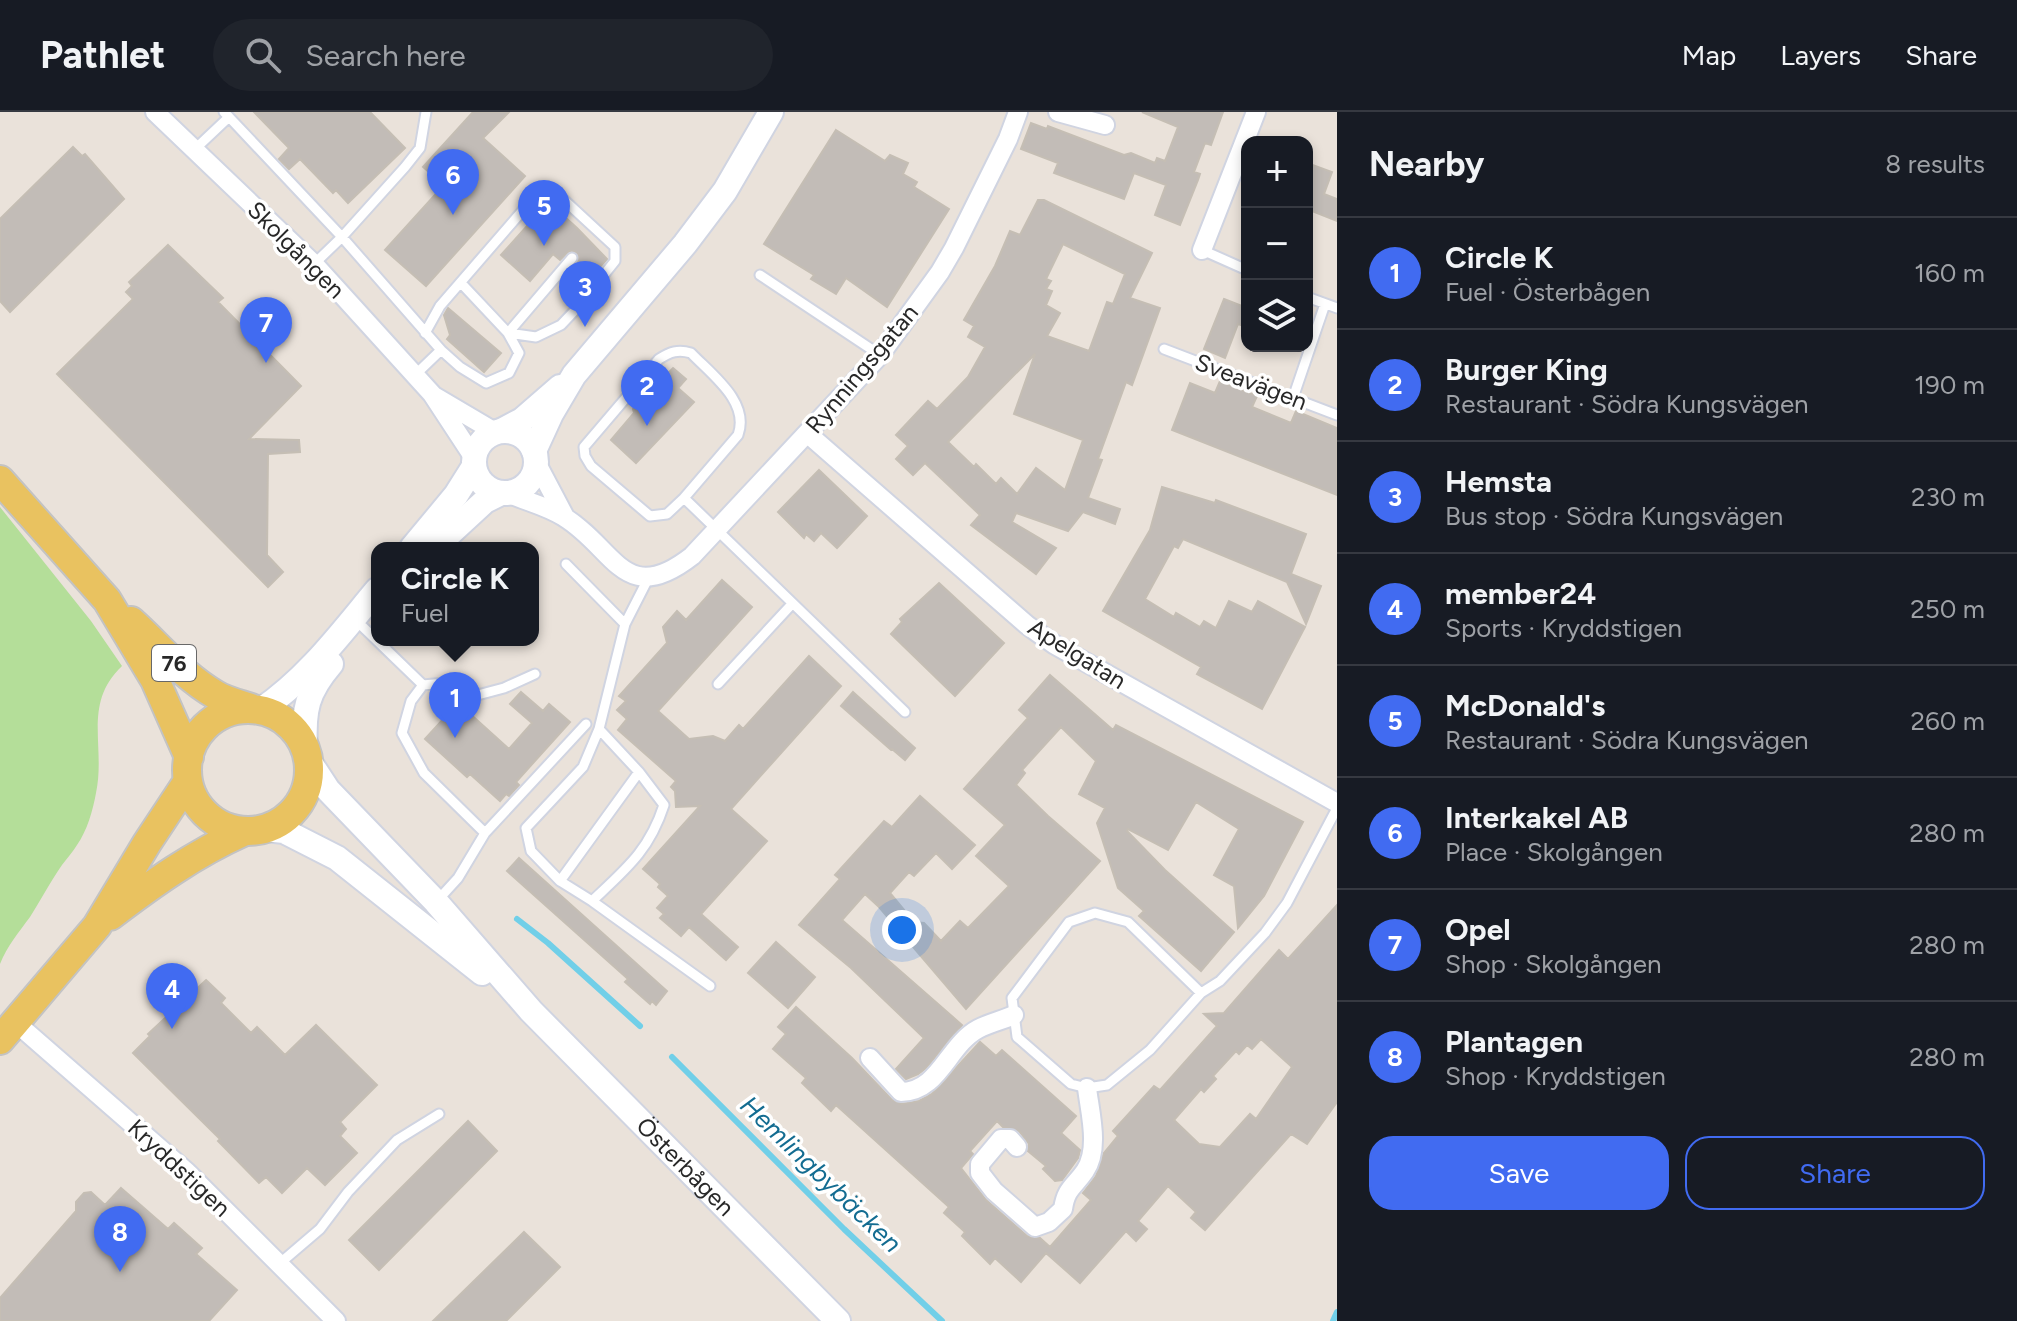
<!DOCTYPE html>
<html lang="en">
<head>
<meta charset="utf-8">
<style>
	body { margin:0; font-family:Figtree,sans-serif; background:#20242c; color:#f1f3f6 }
	.controls { position:absolute; right:24px; top:24px; display:grid; overflow:hidden; border-radius:16px; box-shadow:0 4px 12px #0003 }
	.controls button { width:72px; height:72px; display:grid; place-items:center; padding:0; border:0; border-bottom:2px solid #363941; background:#171b24; color:#f1f3f6; font:40px sans-serif }
	.you { position:absolute; left:902px; top:818px; width:28px; height:28px; margin:-20px; border:6px solid #fff; border-radius:50%; background:#1a73e8; box-shadow:0 0 0 12px #1a73e833 }
	.badge { display:grid; place-items:center; width:52px; height:52px; border-radius:50%; background:#416bf1; color:#fff; font-size:26px; font-weight:700 }
	.pin { position:absolute; translate:-50% -66px; filter:drop-shadow(0 2px 4px #0008) }
	.pin::after { content:''; position:absolute; top:42px; width:28px; height:24px; background:inherit; clip-path:polygon(0 0,100% 0,50% 100%) }
	.popup { position:absolute; left:371px; top:430px; width:168px; height:104px; box-sizing:border-box; display:grid; place-content:center; border-radius:16px; background:#171b24; filter:drop-shadow(0 2px 6px #0005); font-size:26px; white-space:nowrap; color:#9ea1a6 }
	.popup b { font-size:30px; color:#f1f3f6 }
	.popup::after { content:''; position:absolute; left:50%; top:100%; margin-left:-16px; border:16px solid transparent; border-top-color:#171b24 }
	.list { margin:0; padding:0; list-style:none }
	h2 { display:flex; justify-content:space-between; align-items:center; height:104px; margin:0; padding:0 32px; font-size:34px }
	h2 small { font-size:26px; font-weight:400; color:#9ea1a6 }
	.list li { display:grid; grid-template-columns:52px 1fr auto; gap:24px; align-items:center; box-sizing:border-box; height:112px; padding:0 32px; border-top:2px solid #363941 }
	.list b { display:block; font-size:30px; white-space:nowrap }
	.list p { margin:0; font-size:26px; white-space:nowrap; color:#9ea1a6 }
	.list em { font-size:26px; font-style:normal; color:#9ea1a6 }
	.actions { display:flex; gap:16px; padding:24px 32px }
	.actions a { flex:1; padding:18px 0; border:2px solid #416bf1; border-radius:24px; text-align:center; font-size:28px; color:#416bf1 }
	.actions .main { background:#416bf1; color:#fff }
	.icon { flex:none; width:44px; height:44px; fill:none; stroke:currentColor; stroke-width:2; stroke-linecap:round; stroke-linejoin:round }
	.map { position:relative; flex:none; width:1337px; height:1209px; overflow:hidden }
	header { display:flex; align-items:center; gap:48px; box-sizing:border-box; height:112px; padding:0 40px; background:#171b24; border-bottom:2px solid #363941 }
	header strong { font-size:38px }
	nav { display:flex; gap:44px; margin-inline-start:auto; font-size:28px }
	.search { width:560px; height:72px; background:#20242c; display:flex; align-items:center; gap:20px; box-sizing:border-box; padding:0 28px; border-radius:44px; color:#9ea1a6; font-size:30px }
	main { display:flex }
	aside { flex:1; background:#171b24 }
	.map>svg:first-child { display:block }
	.green { fill:#b4de99 }
	.lines { fill:none; stroke-linecap:round; stroke-linejoin:round }
	.stream { stroke:#71cfe8; stroke-width:6 }
	.building { fill:#c2bcb7; stroke:#c5beb4; stroke-width:2; fill-rule:evenodd }
	.lane-casing { stroke:#d0d4e1; stroke-width:13 }
	.street-casing { stroke:#d0d4e1; stroke-width:22 }
	.secondary-casing { stroke:#d0d4e1; stroke-width:28 }
	.primary-casing { stroke:#c3c3c3; stroke-width:32 }
	.lane { stroke:#fff; stroke-width:9 }
	.street { stroke:#fff; stroke-width:18 }
	.secondary { stroke:#fff; stroke-width:24 }
	.primary { stroke:#e9c260; stroke-width:28 }
	.labels { text-anchor:middle; stroke-width:7; stroke-linejoin:round; paint-order:stroke }
	.shield { fill:#fff; stroke:#686868; stroke-width:2 }
	.shield-label { font-size:22px; font-weight:bold; fill:#282828 }
	.street-label { font-size:24px; fill:#282828; stroke:#fff }
	.water-label { font-size:26px; font-style:italic; fill:#136c91; stroke:#fff }
</style>
</head>
<body>
<header>
<strong>Pathlet</strong>
<div class="search"><svg class="icon" aria-label="search" viewBox="0 0 24 24"><circle cx="10" cy="10" r="6"/><path d="M15 15l6 6"/></svg>Search here</div>
<nav><a>Map</a><a>Layers</a><a>Share</a></nav>
</header>
<main>
<div class="map">
<svg width="1337" height="1209" viewBox="0 0 1337 1209">
	<rect width="100%" height="100%" fill="#eae2da"/>
	<!-- green -->
	<path class="green" d="M0 395 91 509 122 554C82 592 106 634 96 681 93 698 87 719 77 733 73 740 67 746 62 753 50 770 41 788 30 805 19 820 7 834 0 852Z"/>
	<g class="lines">
		<!-- stream -->
		<path class="stream" d="M517 807 548 831 640 914
			M672 945 844 1117 942 1209
			M1333 1209 1337 1200"/>
	</g>
	<!-- building -->
	<path class="building" d="M254 0H370L405 36 348 91 336 78 333 81 300 47 289 57 279 47 289 36Z
		M473 0H509L483 26 525 64 426 174 385 138 444 73 423 55Z
		M1142 0H1223L1211 33 1205 31 1194 60 1200 62 1198 68 1180 113 1155 103 1166 73 1134 61 1124 87 1054 61 1058 51 1021 37 1031 11 1047 17 1048 14 1124 43 1131 41 1155 51 1157 46 1165 49 1178 15Z
		M836 18 885 49 890 43 908 51 903 62 917 70 914 75 949 97 887 195 846 166 836 182 811 167 814 163 764 132Z
		M73 35 82 44 85 42 124 87 10 200 0 189V107Z
		M1307 51 1332 60 1324 82 1337 87V109L1307 97Z
		M1038 88H1044L1152 141 1130 186 1160 196 1132 273 1126 270 1098 347 1102 348 1088 386 1120 397 1115 412 1083 400 1068 419 1016 401 1012 410 1056 436 1036 462 971 413 980 403 925 351 913 363 896 347 908 334 896 323 928 289 937 297 968 265 985 235 968 225 974 214 964 208 995 154 1010 119 1020 123ZM1063 132 1125 162 1113 192 1107 190 1089 239 1047 224 1060 201 1046 193 1052 179 1046 177 1051 169 1046 167ZM1035 242 1014 302 1083 328 1065 378 1036 356 1017 382 1001 366 996 372 976 352 974 355 948 330Z
		M548 94 554 99 556 97 577 116 607 147 591 165 577 152 579 144 574 139H569L560 148 553 142 530 169 501 143 544 95 546 97Z
		M168 133 223 186 218 190 301 274 249 327 299 328 300 340 268 342 267 443 283 460 268 475 57 262 133 187 126 180 132 174 129 170Z
		M1224 187 1247 196V215L1238 212 1225 246 1204 237Z
		M448 196 501 241 484 260 447 227 450 223 444 203Z
		M673 256 686 267 678 276 694 290 636 351 611 328 634 301 633 297Z
		M1220 269 1257 284 1252 295 1291 311 1296 299 1337 316V383L1172 318 1190 271 1215 281Z
		M819 358 867 404 837 436 821 421 814 429 806 422 804 426 778 400Z
		M1162 375 1215 391 1216 388 1306 422 1291 462 1321 474 1306 512 1287 470 1183 427 1178 436 1174 434 1145 487 1174 505 1176 501 1200 515 1204 509 1216 516 1229 489 1252 500 1258 489 1305 515 1262 597 1197 562 1201 555 1103 499 1150 418Z
		M722 468 752 495 658 599 689 627 713 624 725 629 739 613 743 617 809 544 841 574 731 697 767 729 701 802 738 835 726 848 689 815 681 824 660 806 664 802 657 796 668 784 658 775 660 772 643 757 700 694 676 695 675 679 671 675 676 669 618 618 627 607 617 598 626 589 619 584 667 531 663 515 677 499 686 508Z
		M939 471 1004 531 955 584 891 522 902 510 900 507Z
		M1050 563 1113 618 1116 613 1303 710 1264 784 1238 816 1234 774 1214 763 1239 717 1196 690 1168 738 1128 717 1127 719 1165 758 1234 820 1201 859 1139 804 1144 799 1118 776 1097 711 1105 696 1079 682 1096 649 1061 615 1022 658 1025 661 1016 673 1048 704 1100 749 966 897 879 795 865 782 842 808 962 913 926 956 918 962 906 967 896 957 924 926 851 856 799 813 840 767 835 763 884 709 892 715 920 684 975 733 952 757 936 741 914 764 909 760 890 781 914 810 924 811 941 829 960 809 968 816 1009 774 976 744 1005 713 964 677 1028 606 1019 598Z
		M521 580 543 599 549 592 570 610 516 670 519 673 509 684 506 682 500 689 470 662 467 665 425 627 458 591 509 637 532 611 510 592Z
		M853 580 915 636 905 648 892 637 891 638 841 594Z
		M519 746 667 879 656 893 652 889 650 892 625 870 628 867 507 759Z
		M1337 793V990L1307 1032 1291 1022 1205 1118 1191 1106 1196 1100 1168 1074 1138 1109 1147 1117 1136 1129 1126 1119 1080 1171 1046 1141 1021 1170 995 1146 990 1152 962 1124 965 1120 944 1101 949 1095 836 993 831 999 802 971 806 966 773 937 786 922 778 915 796 895 852 946 892 988 902 992 919 989 932 982 980 930 996 944 1002 938 1076 1004 1061 1021 1080 1038 1078 1046 1062 1068 1055 1069 1043 1057 1046 1054 1028 1039 1029 1032 1019 1019 1003 1015 997 1009 970 1039 973 1042 961 1056 986 1088 1027 1124 1040 1126 1050 1135 1091 1088 1083 1081 1096 1064 1104 1041 1118 1024 1113 1019 1154 974 1160 978 1217 914 1204 902 1224 901 1279 838 1288 847ZM1261 927 1292 955 1256 1007 1250 1002 1220 1035 1199 1032 1174 1008 1201 977 1204 980 1216 967 1213 964 1236 939 1239 942 1247 933 1252 937Z
		M776 830 815 865 788 896 748 861Z
		M206 868 225 886 221 891 251 921 257 915 285 943 316 913 377 973 340 1010 346 1017 340 1024 357 1041 325 1073 307 1056 282 1081 266 1065 259 1071 218 1029 220 1027 133 941 150 924 148 922Z
		M468 1009 497 1039 379 1158 349 1128Z
		M121 1076 168 1117 174 1111 202 1136 196 1142 237 1178 209 1209H0V1186L76 1099V1090L84 1081 91 1080 105 1093Z
		M524 1120 560 1155 506 1209H433Z"/>
	<g class="lines">
		<!-- lane casing -->
		<g class="lane-casing">
			<path id="lane" d="M229 5 342 125 314 152
				M194 38 229 5 224 0
				M1202 138 1247 158
				M760 163 880 243
				M1307 185 1337 196
				M425 221 440 194 530 90 543 82 563 87 615 135V149L579 194 561 213 536 225 508 221 461 171
				M1164 237 1337 303
				M441 238 460 255 486 271 509 261 519 241 508 221 572 146
				M415 263 441 238 342 125 405 55 420 36 426 0
				M1293 286 1325 192
				M684 386 667 402 650 404 591 354 585 344 584 335 659 247C670 240 678 237 691 241 712 263 750 290 738 323L684 386 905 600
				M566 452 625 512 648 467
				M625 512 599 617 583 655 526 716 531 739 560 769 592 789 710 874
				M363 515 423 573
				M718 572 792 492
				M485 721 424 661 402 621 411 589 423 573 455 570 474 584 504 576 535 562
				M560 769 639 660
				M437 789 458 766 485 721 586 612
				M592 789C626 757 649 739 664 693L639 660 599 617
				M1201 881 1128 810 1095 801 1069 810 1012 886 1017 925 1071 972 1087 976 1107 973 1150 938 1201 881 1220 869 1265 821 1287 791 1337 696
				M279 1152 320 1117 348 1080 397 1028 439 1002"/>
		</g>
		<!-- street casing -->
		<g class="street-casing">
			<path id="street" d="M155 0 314 152 432 282 474 346
				M1058 0 1105 13
				M1202 138 1256 0
				M434 284 495 320
				M808 322 1027 513 1055 533 1337 691
				M536 350 565 405
				M507 381C525 389 547 394 564 405 615 436 624 497 692 444L880 243 940 160 954 136 1008 27 1018 0
				M15 910 187 1060 336 1209
				M870 946 901 980C939 980 948 933 978 917 989 911 1003 908 1014 903
				M1017 1035 1010 1027H1001L980 1052V1061L994 1079 1035 1115 1049 1110 1063 1097C1066 1076 1074 1075 1085 1059 1100 1037 1090 1001 1087 976"/>
		</g>
		<!-- secondary casing -->
		<g class="secondary-casing">
			<g id="secondary">
				<path d="M503 318 522 308 560 275"/>
				<circle cx="505" cy="350" r="31"/>
				<path d="M534 339 551 302 574 263 685 132 725 79 771 0"/>
				<path d="M412 436 456 383 473 356"/>
				<path d="M434 436 485 389 501 381"/>
				<path d="M261 598C308 566 341 521 377 478"/>
				<path d="M305 634C303 598 307 580 331 552"/>
				<path id="s1" d="M309 649 328 678 436 790 531 899 838 1209"/>
				<path d="M266 717 284 719 337 746 482 861"/>
			</g>
		</g>
		<!-- primary casing -->
		<g class="primary-casing">
			<path id="primary" d="M0 368 107 488 155 568 189 645
				M131 509C159 534 183 564 216 583 226 589 239 592 251 596
				M187 658a61 61 0 1 1 122 0a61 61 0 1 1-122 0Z
				M110 804C152 772 194 742 243 720
				M0 928 97 814 147 731 188 669"/>
		</g>
		<!-- lane -->
		<use href="#lane" class="lane"/>
		<!-- street -->
		<use href="#street" class="street"/>
		<!-- secondary -->
		<use href="#secondary" class="secondary"/>
		<!-- primary -->
		<use href="#primary" class="primary"/>
	</g>
	<g class="labels">
		<!-- shield labels -->
		<rect class="shield" x="152" y="533" width="44" height="36" rx="6"/>
		<g class="shield-label">
			<text x="174" y="559">76</text>
		</g>
		<!-- street labels -->
		<g class="street-label">
			<text transform="translate(296 138) rotate(45)" y="8">Skolgången</text>
			<text transform="translate(862 257) rotate(-50)" y="8">Rynningsgatan</text>
			<text transform="translate(1251 270) rotate(21)" y="8">Sveavägen</text>
			<text transform="translate(1077 542) rotate(32)" y="8">Apelgatan</text>
			<text dy="8" stroke="none"><textPath href="#s1" startOffset="554">Österbågen</textPath></text>
			<text transform="translate(179 1056) rotate(43)" y="8">Kryddstigen</text>
		</g>
		<!-- water labels -->
		<g class="water-label">
			<text transform="translate(821 1062) rotate(44)" y="9">Hemlingbybäcken</text>
		</g>
	</g>
</svg>
<div class="controls">
<button>+</button>
<button>−</button>
<button><svg class="icon" aria-label="layers" viewBox="0 0 24 24"><path d="M12 4l9 5-9 5-9-5zM3 14l9 5 9-5"/></svg></button>
</div>
<div class="you"></div>
<div class="pin badge" style="left:455px;top:626px">1</div>
<div class="popup"><b>Circle K</b>Fuel</div>
<div class="pin badge" style="left:647px;top:314px">2</div>
<div class="pin badge" style="left:585px;top:215px">3</div>
<div class="pin badge" style="left:172px;top:917px">4</div>
<div class="pin badge" style="left:544px;top:134px">5</div>
<div class="pin badge" style="left:453px;top:103px">6</div>
<div class="pin badge" style="left:266px;top:251px">7</div>
<div class="pin badge" style="left:120px;top:1160px">8</div>
</div>
<aside>
<h2>Nearby<small>8 results</small></h2>
<ul class="list">
<li><span class="badge">1</span><div><b>Circle K</b><p>Fuel · Österbågen</p></div><em>160 m</em></li>
<li><span class="badge">2</span><div><b>Burger King</b><p>Restaurant · Södra Kungsvägen</p></div><em>190 m</em></li>
<li><span class="badge">3</span><div><b>Hemsta</b><p>Bus stop · Södra Kungsvägen</p></div><em>230 m</em></li>
<li><span class="badge">4</span><div><b>member24</b><p>Sports · Kryddstigen</p></div><em>250 m</em></li>
<li><span class="badge">5</span><div><b>McDonald's</b><p>Restaurant · Södra Kungsvägen</p></div><em>260 m</em></li>
<li><span class="badge">6</span><div><b>Interkakel AB</b><p>Place · Skolgången</p></div><em>280 m</em></li>
<li><span class="badge">7</span><div><b>Opel</b><p>Shop · Skolgången</p></div><em>280 m</em></li>
<li><span class="badge">8</span><div><b>Plantagen</b><p>Shop · Kryddstigen</p></div><em>280 m</em></li>
</ul>
<div class="actions"><a class="main">Save</a><a>Share</a></div>
</aside>
</main>
</body>
</html>
